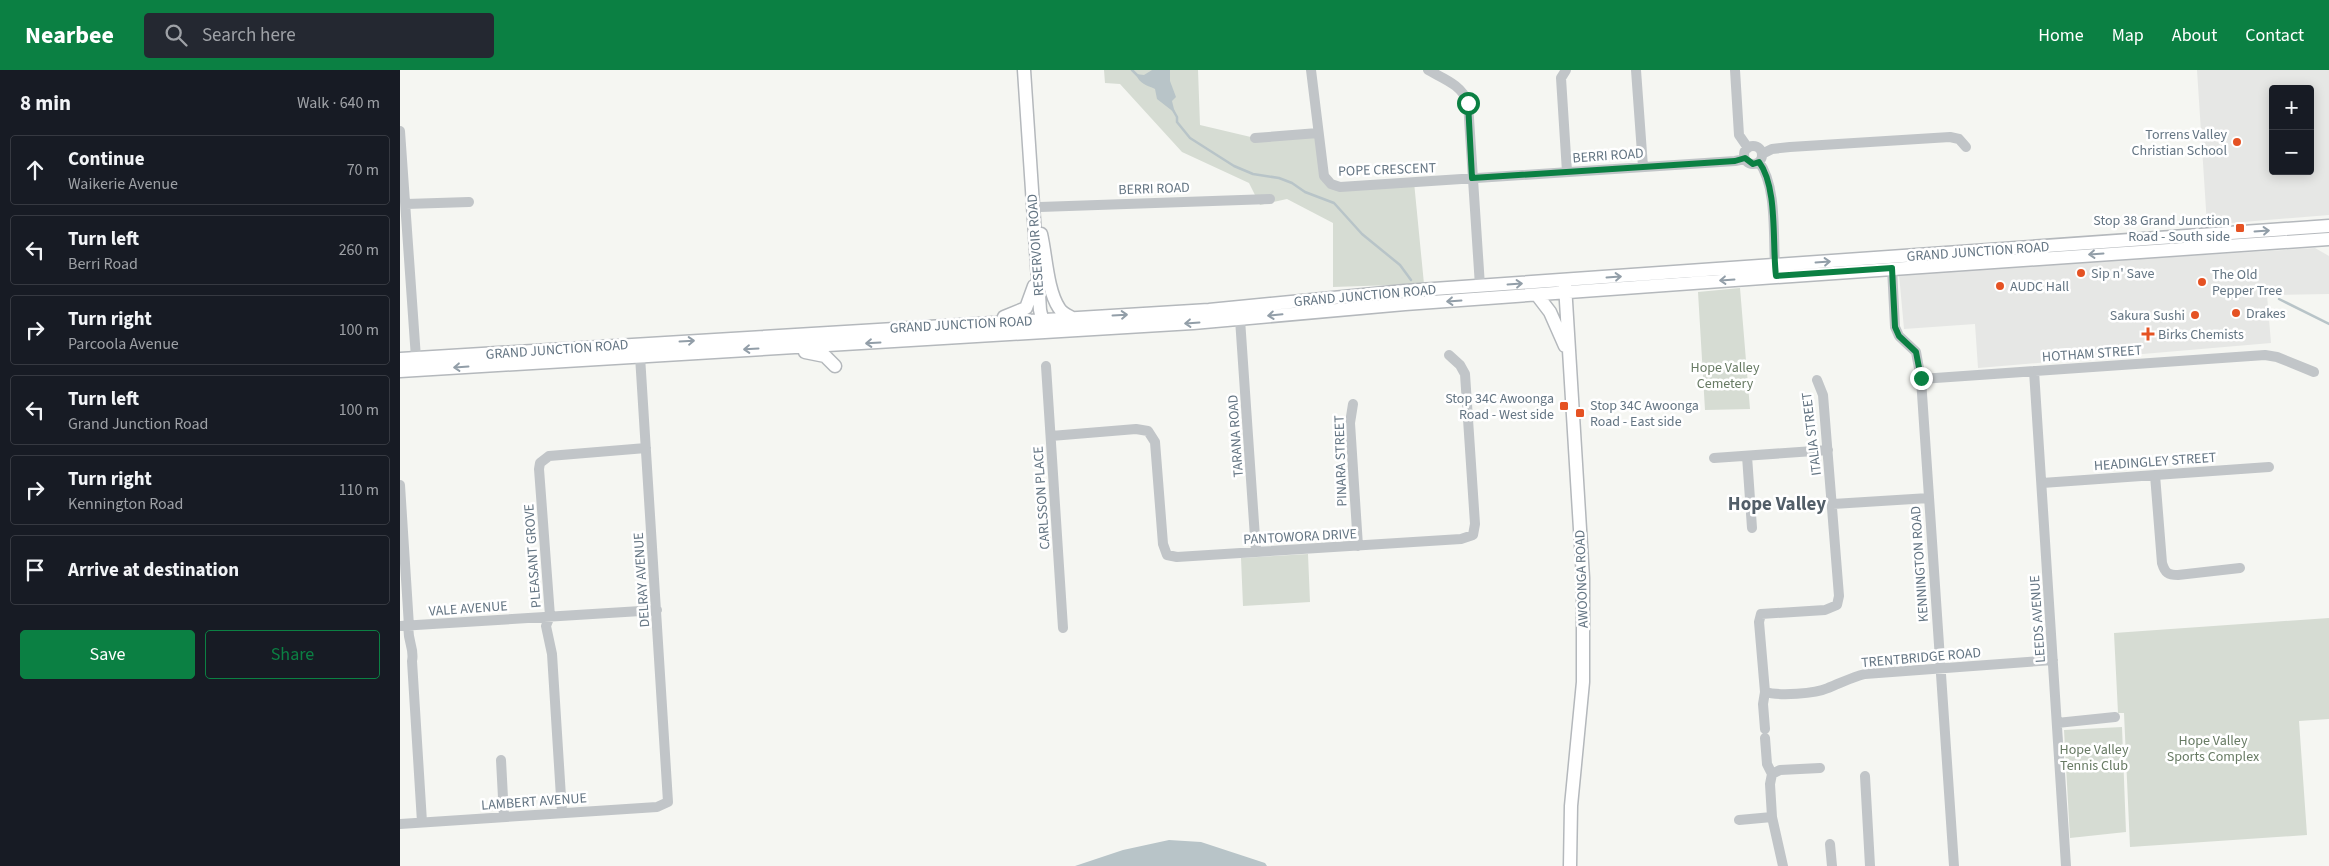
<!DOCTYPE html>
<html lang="en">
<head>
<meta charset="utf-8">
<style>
	body { margin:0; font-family:"Source Sans 3",sans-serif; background:#242831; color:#f1f3f6 }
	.controls { position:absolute; right:15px; top:15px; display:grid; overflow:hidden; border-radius:5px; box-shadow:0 2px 12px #0003 }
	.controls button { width:45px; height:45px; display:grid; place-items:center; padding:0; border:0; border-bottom:1px solid #363941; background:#171b24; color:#f1f3f6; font:25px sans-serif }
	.stop { position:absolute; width:15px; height:15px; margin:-11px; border:4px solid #0b8043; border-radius:50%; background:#fff }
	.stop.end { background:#0b8043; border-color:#fff; box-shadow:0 1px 5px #0008 }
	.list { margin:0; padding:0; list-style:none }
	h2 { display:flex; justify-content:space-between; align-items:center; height:65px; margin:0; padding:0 20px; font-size:21px }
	h2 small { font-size:16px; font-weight:400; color:#9ea1a6 }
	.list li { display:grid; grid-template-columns:32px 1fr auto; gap:15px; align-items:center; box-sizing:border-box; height:70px; margin:0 10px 10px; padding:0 10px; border:1px solid #363941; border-radius:5px }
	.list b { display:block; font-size:19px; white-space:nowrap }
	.list p { margin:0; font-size:16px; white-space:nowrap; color:#9ea1a6 }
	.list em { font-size:16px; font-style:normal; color:#9ea1a6 }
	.actions { display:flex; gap:10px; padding:15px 20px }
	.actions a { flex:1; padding:11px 0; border:1px solid #0b8043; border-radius:5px; text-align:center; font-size:18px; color:#0b8043 }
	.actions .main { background:#0b8043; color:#fff }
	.icon { flex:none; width:28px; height:28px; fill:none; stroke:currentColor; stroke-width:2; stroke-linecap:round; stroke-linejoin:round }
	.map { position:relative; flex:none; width:1929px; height:796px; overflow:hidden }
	header { display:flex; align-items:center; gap:30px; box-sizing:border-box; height:70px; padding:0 25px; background:#0b8043; color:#fff }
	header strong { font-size:24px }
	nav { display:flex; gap:28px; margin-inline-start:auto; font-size:18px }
	.search { width:350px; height:45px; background:#242831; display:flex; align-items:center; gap:12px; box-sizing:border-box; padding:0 18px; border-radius:5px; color:#9ea1a6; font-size:19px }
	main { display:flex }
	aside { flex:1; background:#171b24 }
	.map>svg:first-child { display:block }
	.built { fill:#e6e7e5; fill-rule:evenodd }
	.green { fill:#d6dcd3 }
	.water { fill:#b8c4c8 }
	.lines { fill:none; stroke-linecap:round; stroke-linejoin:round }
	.stream { stroke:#b8c4c8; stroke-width:2.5 }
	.major-casing { stroke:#b4b8bc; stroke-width:15 }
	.minor { stroke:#c1c5c8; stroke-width:10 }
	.major { stroke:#fff; stroke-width:12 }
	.oneway { stroke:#929ea8 }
	.route { stroke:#0b8043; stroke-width:6 }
	.poi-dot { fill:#e55223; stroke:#fff; stroke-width:2 }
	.labels { text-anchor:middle; stroke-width:5; stroke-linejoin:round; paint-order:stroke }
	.poi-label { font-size:14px; fill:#647583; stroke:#fff; text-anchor:start }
	.street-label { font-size:14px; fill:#647583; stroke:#fff }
	.park-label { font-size:14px; fill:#677a63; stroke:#fff }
	.district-label { font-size:19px; font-weight:bold; fill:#525e68; stroke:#fff }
</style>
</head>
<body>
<header>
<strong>Nearbee</strong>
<div class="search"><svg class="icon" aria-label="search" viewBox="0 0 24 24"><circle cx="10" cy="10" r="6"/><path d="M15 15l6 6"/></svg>Search here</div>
<nav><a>Home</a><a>Map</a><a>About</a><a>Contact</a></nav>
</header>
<main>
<aside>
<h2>8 min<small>Walk · 640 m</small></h2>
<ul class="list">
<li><svg class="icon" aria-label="ahead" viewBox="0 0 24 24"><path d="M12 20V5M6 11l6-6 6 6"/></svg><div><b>Continue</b><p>Waikerie Avenue</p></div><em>70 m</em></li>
<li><svg class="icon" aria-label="left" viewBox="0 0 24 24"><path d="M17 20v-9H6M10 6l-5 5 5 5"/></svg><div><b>Turn left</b><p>Berri Road</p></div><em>260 m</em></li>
<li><svg class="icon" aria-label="right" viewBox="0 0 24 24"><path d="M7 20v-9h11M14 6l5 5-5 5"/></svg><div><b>Turn right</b><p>Parcoola Avenue</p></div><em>100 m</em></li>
<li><svg class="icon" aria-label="left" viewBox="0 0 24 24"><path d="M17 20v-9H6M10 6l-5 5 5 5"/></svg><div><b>Turn left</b><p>Grand Junction Road</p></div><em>100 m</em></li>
<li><svg class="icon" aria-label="right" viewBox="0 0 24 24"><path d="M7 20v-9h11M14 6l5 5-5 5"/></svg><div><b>Turn right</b><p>Kennington Road</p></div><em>110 m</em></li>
<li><svg class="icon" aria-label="arrive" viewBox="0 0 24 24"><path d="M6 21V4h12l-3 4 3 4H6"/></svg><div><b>Arrive at destination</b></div></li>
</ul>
<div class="actions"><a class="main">Save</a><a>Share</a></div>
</aside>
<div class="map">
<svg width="1929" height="796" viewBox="0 0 1929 796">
	<rect width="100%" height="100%" fill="#f5f6f2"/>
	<!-- built -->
	<path class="built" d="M1797 0H1929V145L1807 155ZM1873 19H1910V101H1873Z
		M1915 178 1929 186V224L1867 225 1871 273 1578 298 1575 254 1504 259 1499 204Z"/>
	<!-- green -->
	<path class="green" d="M704 0H798L800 55 855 68 918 63 931 114 1014 112 1024 214 933 217V153L887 129 860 135 849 113 782 82 720 14 705 13Z
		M1340 218 1350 339 1305 340 1298 222Z
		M908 484 910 532 843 536 841 488Z
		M1929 548V649L1899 651 1907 765 1730 777 1724 643H1718L1714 563Z
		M1722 657 1726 762 1670 768 1664 660Z"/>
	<!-- water -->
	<path class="water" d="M752 0H770V11L776 27 772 31 775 43 757 29 755 19C747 15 739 14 736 4L744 5Z
		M769 770 801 772 865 793 867 796H675L723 780Z"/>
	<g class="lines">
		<!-- stream -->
		<path class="stream" d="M732 0 738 6
			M773 40 777 47V52L790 68 834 96 853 104 879 108 892 113 905 122 934 133 962 164 1000 195 1011 210
			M1879 229 1929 254"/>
		<!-- major casing -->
		<g class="major-casing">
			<path id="major" d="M624 0 640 240 644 257
				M641 164C646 185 647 220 659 238 662 243 667 245 672 248
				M1165 215 1183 508V612L1171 736 1170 796
				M1137 225 1150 242 1165 276
				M604 247 626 238 634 216
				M405 282 425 286 435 296
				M0 289 809 240 1005 221 1929 156
				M0 301 793 253 1005 234 1376 207 1929 169"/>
		</g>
		<!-- minor -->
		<path class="minor" d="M911 0 924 106 931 114 940 117 1335 91 1345 89
			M1028 0C1044 9 1062 15 1068 33L1080 216
			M1166 0 1161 8 1167 102
			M1236 0 1243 97
			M1335 0 1339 65 1348 78
			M0 61 16 288
			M855 68 918 63
			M1344 85a9 9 0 1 1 18 0a9 9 0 1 1-18 0Z
			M1362 84 1372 79 1390 77 1550 67 1559 69 1566 77
			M1359 92C1377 116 1373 165 1375 195
			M6 134 69 132
			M640 137 870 129
			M1492 198 1495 257 1499 266 1516 282 1521 309 1554 796
			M840 249 856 482
			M646 296 663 558
			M1634 301 1666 796
			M1521 309 1865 285 1877 287 1914 302
			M953 334 950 353 958 476
			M651 366 736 359 748 361 755 372 763 474 767 485 777 487 1061 469 1073 465 1075 454 1065 304 1060 295 1049 285
			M1347 386 1352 458
			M1314 388 1428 380
			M1755 405 1762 493C1765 503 1768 505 1778 505L1840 498
			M1642 413 1869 397
			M0 415 9 556C6 568 15 578 12 591L22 752
			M1433 434 1529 428
			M0 556 257 540
			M1365 622C1379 626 1415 624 1428 618 1441 613 1452 607 1465 604L1653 590
			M1657 653 1715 647
			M1365 659 1363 634 1365 622 1359 552 1361 544 1425 540 1437 535 1439 526 1423 325 1417 310
			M1365 668 1367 694 1372 704 1370 714 1372 747 1383 796
			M101 690 104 747
			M1372 704 1380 700 1420 698
			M1465 706 1470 796
			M162 743 152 584 146 556 150 546 139 399 140 393 149 386 246 378
			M1339 750 1372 747
			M0 754 257 737 268 732 240 286
			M1430 774 1432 796"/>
		<!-- major -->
		<use href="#major" class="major"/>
	</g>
	<!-- one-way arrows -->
	<defs><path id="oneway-shaft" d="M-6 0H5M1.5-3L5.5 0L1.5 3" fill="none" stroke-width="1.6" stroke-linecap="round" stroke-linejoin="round" transform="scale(1.25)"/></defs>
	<g class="oneway">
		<use href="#oneway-shaft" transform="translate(1862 161) rotate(-4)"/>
		<use href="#oneway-shaft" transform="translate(1696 184) rotate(176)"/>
		<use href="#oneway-shaft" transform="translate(1423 192) rotate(-4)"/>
		<use href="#oneway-shaft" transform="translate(1214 207) rotate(-4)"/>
		<use href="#oneway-shaft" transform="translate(1327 210) rotate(176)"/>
		<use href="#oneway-shaft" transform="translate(1115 214) rotate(-4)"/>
		<use href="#oneway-shaft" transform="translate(1054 231) rotate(176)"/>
		<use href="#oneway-shaft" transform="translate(720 245) rotate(-3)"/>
		<use href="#oneway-shaft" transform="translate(875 245) rotate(174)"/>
		<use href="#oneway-shaft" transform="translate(792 253) rotate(176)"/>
		<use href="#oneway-shaft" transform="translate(287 271) rotate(-3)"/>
		<use href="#oneway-shaft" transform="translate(473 273) rotate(177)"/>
		<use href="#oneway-shaft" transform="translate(351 279) rotate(177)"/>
		<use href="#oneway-shaft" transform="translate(61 297) rotate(176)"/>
	</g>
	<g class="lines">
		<!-- route -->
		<path class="route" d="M1068 33 1072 108 1335 91 1345 88 1353 94 1359 92C1378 117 1372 174 1376 206L1492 198 1495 257 1499 266 1516 282 1521 308"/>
	</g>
	<!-- markers -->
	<g class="poi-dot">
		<circle cx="1837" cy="72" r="5"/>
		<rect x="1835" y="153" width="10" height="10" rx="2.5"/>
		<circle cx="1681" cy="203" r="5"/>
		<circle cx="1802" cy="212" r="5"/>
		<circle cx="1600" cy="216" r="5"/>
		<circle cx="1836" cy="243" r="5"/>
		<circle cx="1795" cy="245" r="5"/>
		<path d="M1745.5 256.5h5v5h5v5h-5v5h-5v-5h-5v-5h5z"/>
		<rect x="1159" y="331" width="10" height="10" rx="2.5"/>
		<rect x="1175" y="338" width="10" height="10" rx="2.5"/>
	</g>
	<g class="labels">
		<!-- poi labels -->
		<g class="poi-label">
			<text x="1827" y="69" text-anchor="end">Torrens Valley<tspan x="1827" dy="16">Christian School</tspan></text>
			<text x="1830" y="155" text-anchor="end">Stop 38 Grand Junction<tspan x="1830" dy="16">Road - South side</tspan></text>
			<text x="1691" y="208">Sip n' Save</text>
			<text x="1812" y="209">The Old<tspan x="1812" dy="16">Pepper Tree</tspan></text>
			<text x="1610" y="221">AUDC Hall</text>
			<text x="1846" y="248">Drakes</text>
			<text x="1785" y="250" text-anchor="end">Sakura Sushi</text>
			<text x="1758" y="269">Birks Chemists</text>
			<text x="1154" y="333" text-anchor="end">Stop 34C Awoonga<tspan x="1154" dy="16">Road - West side</tspan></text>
			<text x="1190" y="340">Stop 34C Awoonga<tspan x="1190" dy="16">Road - East side</tspan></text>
		</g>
		<!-- street labels -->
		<g class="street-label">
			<text transform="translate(1208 85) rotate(-4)" y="5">BERRI ROAD</text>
			<text transform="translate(987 99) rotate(-2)" y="5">POPE CRESCENT</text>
			<text transform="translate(754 118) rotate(-2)" y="5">BERRI ROAD</text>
			<text transform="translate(635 175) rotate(-94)" y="5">RESERVOIR ROAD</text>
			<text transform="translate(1578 181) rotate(-4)" y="5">GRAND JUNCTION ROAD</text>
			<text transform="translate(965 225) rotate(-5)" y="5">GRAND JUNCTION ROAD</text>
			<text transform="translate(561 254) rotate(-3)" y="5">GRAND JUNCTION ROAD</text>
			<text transform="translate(157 279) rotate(-4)" y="5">GRAND JUNCTION ROAD</text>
			<text transform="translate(1692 283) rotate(-4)" y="5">HOTHAM STREET</text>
			<text transform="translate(1411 364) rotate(-97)" y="5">ITALIA STREET</text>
			<text transform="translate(835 366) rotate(-94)" y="5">TARANA ROAD</text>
			<text transform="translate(940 391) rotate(-92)" y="5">PINARA STREET</text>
			<text transform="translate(1755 391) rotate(-4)" y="5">HEADINGLEY STREET</text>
			<text transform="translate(641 428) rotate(-94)" y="5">CARLSSON PLACE</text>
			<text transform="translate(900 466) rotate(-3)" y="5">PANTOWORA DRIVE</text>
			<text transform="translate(132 486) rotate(-94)" y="5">PLEASANT GROVE</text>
			<text transform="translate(1519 494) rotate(-94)" y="5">KENNINGTON ROAD</text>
			<text transform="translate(1181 509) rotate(-92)" y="5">AWOONGA ROAD</text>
			<text transform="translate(241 510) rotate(-94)" y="5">DELRAY AVENUE</text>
			<text transform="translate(68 538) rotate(-4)" y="5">VALE AVENUE</text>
			<text transform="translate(1637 549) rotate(-94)" y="5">LEEDS AVENUE</text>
			<text transform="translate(1521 587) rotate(-5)" y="5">TRENTBRIDGE ROAD</text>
			<text transform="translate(134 731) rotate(-4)" y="5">LAMBERT AVENUE</text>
		</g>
		<!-- park labels -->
		<g class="park-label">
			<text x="1325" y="302">Hope Valley<tspan x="1325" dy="16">Cemetery</tspan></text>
			<text x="1813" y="675">Hope Valley<tspan x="1813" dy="16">Sports Complex</tspan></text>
			<text x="1694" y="684">Hope Valley<tspan x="1694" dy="16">Tennis Club</tspan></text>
		</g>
		<!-- district labels -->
		<g class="district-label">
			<text x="1377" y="440">Hope Valley</text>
		</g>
	</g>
</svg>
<div class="controls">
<button>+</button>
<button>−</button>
</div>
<div class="stop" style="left:1068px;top:33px"></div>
<div class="stop end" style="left:1521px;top:308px"></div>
</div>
</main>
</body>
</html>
